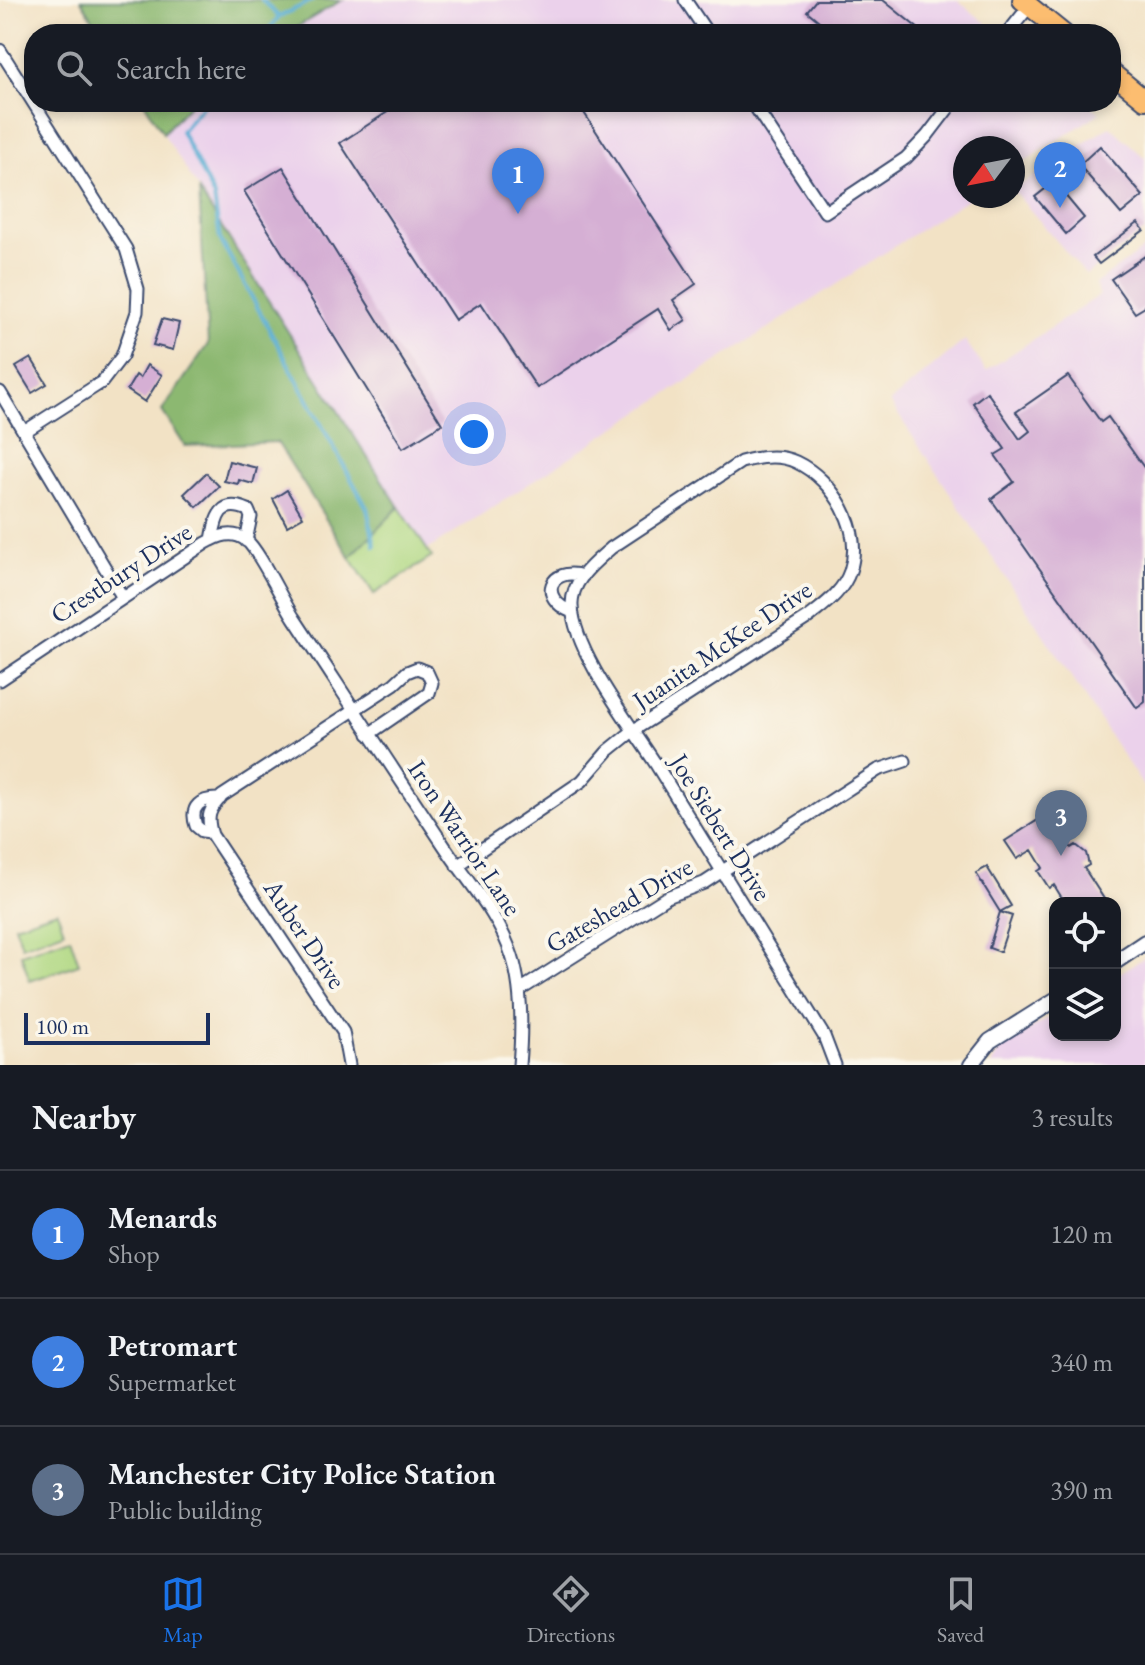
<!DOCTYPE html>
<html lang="en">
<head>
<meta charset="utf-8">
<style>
	body { margin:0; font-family:"EB Garamond",serif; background:#20242c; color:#f1f3f6 }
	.controls { position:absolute; right:24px; bottom:24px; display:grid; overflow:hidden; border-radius:16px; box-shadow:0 4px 12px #0003 }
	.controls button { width:72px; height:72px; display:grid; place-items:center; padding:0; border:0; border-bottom:2px solid #363941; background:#171b24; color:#f1f3f6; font:40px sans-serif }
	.compass { position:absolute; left:953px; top:136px; width:72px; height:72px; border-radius:50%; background:#171b24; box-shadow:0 4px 12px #0003; rotate:238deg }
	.scale { position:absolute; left:24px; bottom:20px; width:186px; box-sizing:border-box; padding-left:8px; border:4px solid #1b2f5e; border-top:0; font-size:22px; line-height:28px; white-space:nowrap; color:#1b2f5e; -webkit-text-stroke:6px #fbf7ec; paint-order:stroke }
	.you { position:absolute; left:474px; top:434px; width:28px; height:28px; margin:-20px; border:6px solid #fff; border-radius:50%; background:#1a73e8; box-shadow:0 0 0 12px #1a73e833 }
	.badge { display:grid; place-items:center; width:52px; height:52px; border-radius:50%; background:#1a73e8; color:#fff; font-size:26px; font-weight:700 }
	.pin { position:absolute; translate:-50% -66px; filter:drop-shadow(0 2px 4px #0008) }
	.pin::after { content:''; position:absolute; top:42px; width:28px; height:24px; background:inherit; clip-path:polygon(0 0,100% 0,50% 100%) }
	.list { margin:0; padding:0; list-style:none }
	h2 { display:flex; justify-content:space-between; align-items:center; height:104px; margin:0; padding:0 32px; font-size:34px }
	h2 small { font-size:26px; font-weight:400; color:#9ea1a6 }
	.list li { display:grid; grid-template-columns:52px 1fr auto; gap:24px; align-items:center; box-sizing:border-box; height:128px; padding:0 32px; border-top:2px solid #363941 }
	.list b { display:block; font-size:30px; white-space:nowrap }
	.list p { margin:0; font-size:26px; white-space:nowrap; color:#9ea1a6 }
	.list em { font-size:26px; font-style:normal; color:#9ea1a6 }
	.icon { flex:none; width:44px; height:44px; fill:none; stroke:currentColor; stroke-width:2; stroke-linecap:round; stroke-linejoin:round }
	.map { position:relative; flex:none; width:1145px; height:1065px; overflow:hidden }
	.search { position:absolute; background:#171b24; box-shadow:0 4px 12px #0003; left:24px; right:24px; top:24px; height:88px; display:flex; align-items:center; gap:20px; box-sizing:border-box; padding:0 28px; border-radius:32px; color:#9ea1a6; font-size:30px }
	.sheet { height:488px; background:#171b24 }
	nav { display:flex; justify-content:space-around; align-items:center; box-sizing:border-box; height:112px; border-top:2px solid #363941; background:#171b24; font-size:22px; color:#9ea1a6 }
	nav a { display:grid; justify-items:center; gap:4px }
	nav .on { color:#1a73e8 }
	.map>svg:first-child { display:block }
	.built { fill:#ebd1eb }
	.green { fill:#b1d883; stroke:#668470; stroke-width:2 }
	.forest { fill:#8cb871; stroke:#547468; stroke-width:2 }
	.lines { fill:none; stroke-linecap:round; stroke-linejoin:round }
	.stream { stroke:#57add3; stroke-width:4 }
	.building { fill:#d5afd4 }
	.minor-casing { stroke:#3b4a6d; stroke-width:15 }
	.tertiary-casing { stroke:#3b4a6d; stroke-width:18 }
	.primary-casing { stroke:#3b4a6d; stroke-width:22 }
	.minor { stroke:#fff; stroke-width:11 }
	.tertiary { stroke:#fff; stroke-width:14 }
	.primary { stroke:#fcbd6f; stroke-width:18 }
	.labels { text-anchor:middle; stroke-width:8; stroke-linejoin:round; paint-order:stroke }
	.street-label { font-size:26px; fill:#1b2f5e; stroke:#fbf7ec }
</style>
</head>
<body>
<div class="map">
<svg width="1145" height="1065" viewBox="0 0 1145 1065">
	<rect width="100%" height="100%" fill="#fbf7ec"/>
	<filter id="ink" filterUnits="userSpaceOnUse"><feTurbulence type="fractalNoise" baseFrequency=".0125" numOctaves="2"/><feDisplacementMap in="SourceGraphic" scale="16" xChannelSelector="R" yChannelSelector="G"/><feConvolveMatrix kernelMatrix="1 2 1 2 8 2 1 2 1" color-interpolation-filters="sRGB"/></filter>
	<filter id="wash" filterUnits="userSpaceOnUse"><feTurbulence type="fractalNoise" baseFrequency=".006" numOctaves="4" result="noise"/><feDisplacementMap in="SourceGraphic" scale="32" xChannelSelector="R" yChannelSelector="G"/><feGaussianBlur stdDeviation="1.8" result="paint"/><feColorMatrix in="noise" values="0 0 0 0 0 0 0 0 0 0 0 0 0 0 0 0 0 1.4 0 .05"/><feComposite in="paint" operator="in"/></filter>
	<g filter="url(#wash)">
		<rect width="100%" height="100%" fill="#f2e2c5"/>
		<!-- built -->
		<path class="built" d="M342 0H957L1000 34H285Z
			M192 102H1086L1100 113 1013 169V148H965V196H972L427 550 163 133Z
			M1110 126 1145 158V231L1086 275 1013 190Z
			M1145 248V789L890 402 965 340 986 371 1100 295 1095 284Z
			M1145 957V1065H991L1001 1048 1055 1014V1035H1115V976Z"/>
		<!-- green -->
		<path class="green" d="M399 507 432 557 374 594 350 557Z
			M57 911 64 931 22 946 15 925Z
			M70 937 79 964 30 981 21 954Z"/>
		<!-- forest -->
		<path class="forest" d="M81 0H342L285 34H102Z
			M144 102H192L163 133Z
			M199 191 399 507 350 557 277 442 185 446 162 411 208 344Z"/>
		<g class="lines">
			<!-- stream -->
			<path class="stream" d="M262 0 279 17
				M265 34 279 17 313 0
				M206 102 181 131 214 197 220 239 367 508 375 546"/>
		</g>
		<g id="blocks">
			<!-- building -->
			<path class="building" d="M816 0H883L925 34H816L824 25 807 11Z
				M403 102H577L696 284 673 300 686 320 671 330 658 309 537 388 481 303 455 320 340 143Z
				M1100 146 1143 196 1121 214 1079 165Z
				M283 167 442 424 403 448 244 191Z
				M1054 182 1084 218 1066 234 1035 197Z
				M1138 223 1144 230 1099 264 1093 257Z
				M1145 256V307L1135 313 1111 279Z
				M162 319 179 323 173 350 153 345Z
				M31 358 47 384 32 393 16 367Z
				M147 365 162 375 145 402 127 390 136 375 140 378Z
				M1068 376 1101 422 1108 417 1145 469V702L1137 708 991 499 1014 482 995 455 1005 449 973 403 987 392 1020 439 1030 431 1016 412Z
				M229 461 257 468 253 484 239 480 238 484 224 481Z
				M206 473 219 486 197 507 184 494Z
				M287 490 303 517 287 526 273 499Z
				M1049 813 1071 848 1076 845 1086 853 1089 865 1084 868 1106 902 1103 903H1065L1054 885 1049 888 1038 871 1043 868 1032 850 1017 859 1005 841Z
				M987 867 1011 906 1000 912 976 873Z
				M1000 912 1012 916 1000 952 989 948Z"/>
		</g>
	</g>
	<g filter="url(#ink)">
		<use href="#blocks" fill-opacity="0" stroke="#3b4a6d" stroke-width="2"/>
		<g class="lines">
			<!-- minor casing -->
			<g class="minor-casing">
				<path id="minor" d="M685 0 708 34
					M1007 34 1031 4
					M0 50 126 249 138 289 137 312 122 356 102 382 24 432
					M752 102 825 212 906 158 927 136 953 102
					M0 392 123 598
					M212 540C216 517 220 498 248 510L251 517 246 541
					M572 612C537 598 550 566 583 576
					M0 680 206 543C219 536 232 530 246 540 259 550 282 600 294 618 344 694 394 771 445 847 468 882 499 915 512 956 523 990 522 1030 519 1065
					M211 832 202 831 196 826C189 806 201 798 220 799
					M457 866 582 781 608 751 634 730 809 617C825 604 843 592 850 571 864 530 834 480 796 462 780 454 758 457 741 462L611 548C593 564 571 581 572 606 574 653 631 725 657 766 713 856 769 946 824 1036L835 1065
					M520 990 667 897 704 883 878 770 905 761
					M349 1065 343 1032 212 835C206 816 209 810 222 796L394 684 407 672 417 668 427 672 432 683 429 693 369 734"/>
			</g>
			<!-- tertiary casing -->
			<g class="tertiary-casing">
				<path id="tertiary" d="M1115 962 1145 942
					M971 1065 990 1041 1055 1000"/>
			</g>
			<!-- primary casing -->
			<g class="primary-casing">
				<path id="primary" d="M1022 0 1064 34
					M1111 72 1145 100"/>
			</g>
			<!-- minor -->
			<use href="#minor" class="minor"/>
			<!-- tertiary -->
			<use href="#tertiary" class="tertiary"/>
			<!-- primary -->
			<use href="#primary" class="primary"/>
		</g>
	</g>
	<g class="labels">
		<!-- street labels -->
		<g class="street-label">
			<text transform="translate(121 573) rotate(-33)" y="9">Crestbury Drive</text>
			<text transform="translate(722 645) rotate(-34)" y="9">Juanita McKee Drive</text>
			<text transform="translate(721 827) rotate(58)" y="9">Joe Siebert Drive</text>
			<text transform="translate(465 838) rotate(56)" y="9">Iron Warrior Lane</text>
			<text transform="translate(619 905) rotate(-30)" y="9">Gateshead Drive</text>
			<text transform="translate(305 934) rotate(56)" y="9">Auber Drive</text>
		</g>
	</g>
</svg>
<div class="controls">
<button><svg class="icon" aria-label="locate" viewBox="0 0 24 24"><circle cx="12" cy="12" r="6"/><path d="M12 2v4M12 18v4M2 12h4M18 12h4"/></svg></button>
<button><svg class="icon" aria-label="layers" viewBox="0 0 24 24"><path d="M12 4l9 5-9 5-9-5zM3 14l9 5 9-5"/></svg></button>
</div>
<svg class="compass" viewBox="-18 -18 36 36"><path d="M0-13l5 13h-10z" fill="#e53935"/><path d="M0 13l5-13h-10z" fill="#9ea1a6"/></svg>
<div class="scale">100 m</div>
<div class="you"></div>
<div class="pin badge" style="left:518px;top:214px;background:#3f7fe0">1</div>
<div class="pin badge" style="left:1060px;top:208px;background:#3f7fe0">2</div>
<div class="pin badge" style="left:1061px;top:856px;background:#5c6f8a">3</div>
<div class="search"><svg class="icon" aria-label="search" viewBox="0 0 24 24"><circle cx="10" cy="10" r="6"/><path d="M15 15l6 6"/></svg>Search here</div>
</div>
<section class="sheet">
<h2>Nearby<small>3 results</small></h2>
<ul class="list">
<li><span class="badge" style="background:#3f7fe0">1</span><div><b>Menards</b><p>Shop</p></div><em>120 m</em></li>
<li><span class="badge" style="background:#3f7fe0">2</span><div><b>Petromart</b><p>Supermarket</p></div><em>340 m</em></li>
<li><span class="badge" style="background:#5c6f8a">3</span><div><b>Manchester City Police Station</b><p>Public building</p></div><em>390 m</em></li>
</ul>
</section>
<nav>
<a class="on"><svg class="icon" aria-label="map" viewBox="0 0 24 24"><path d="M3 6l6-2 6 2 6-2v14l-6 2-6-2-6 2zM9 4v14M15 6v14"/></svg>Map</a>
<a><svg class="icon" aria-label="directions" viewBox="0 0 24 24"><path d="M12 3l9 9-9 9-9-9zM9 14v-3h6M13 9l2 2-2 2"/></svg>Directions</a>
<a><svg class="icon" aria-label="saved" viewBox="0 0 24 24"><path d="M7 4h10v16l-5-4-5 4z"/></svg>Saved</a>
</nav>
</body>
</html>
